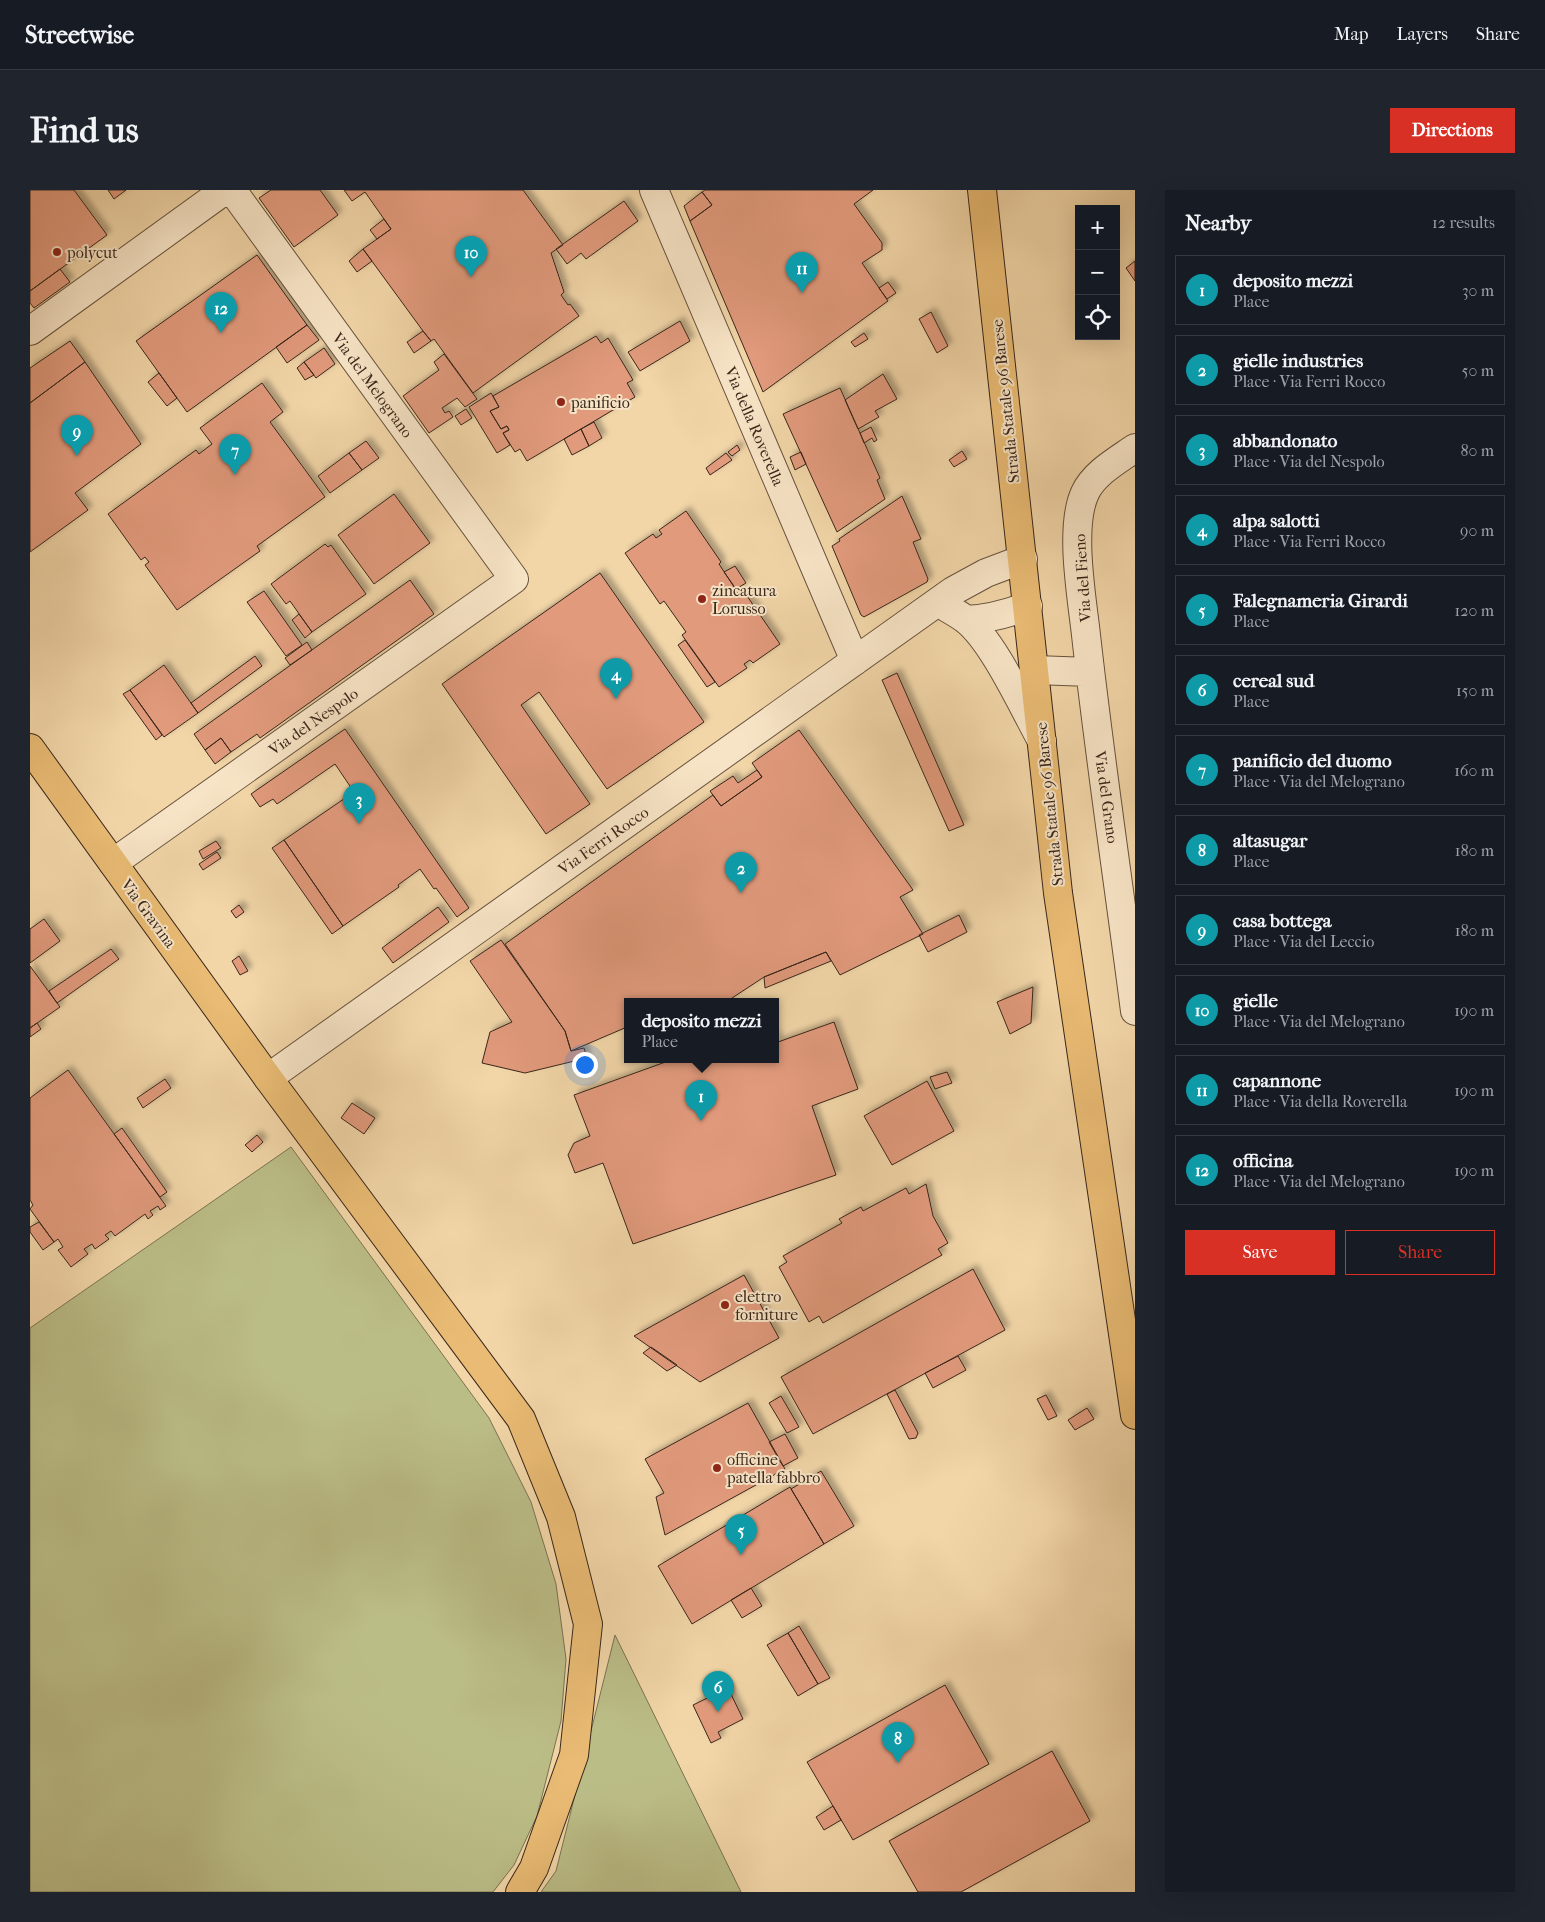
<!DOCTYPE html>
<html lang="en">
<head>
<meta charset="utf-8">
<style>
	body { margin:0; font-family:"IM FELL French Canon",serif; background:#20242c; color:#f1f3f6 }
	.controls { position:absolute; right:15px; top:15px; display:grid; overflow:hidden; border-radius:0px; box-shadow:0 5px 20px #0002 }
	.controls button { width:45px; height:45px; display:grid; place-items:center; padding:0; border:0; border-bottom:1px solid #363941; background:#171b24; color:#f1f3f6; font:25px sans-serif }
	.you { position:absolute; left:554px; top:874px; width:18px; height:18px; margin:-12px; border:4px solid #fff; border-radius:50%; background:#1a73e8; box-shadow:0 0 0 8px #1a73e833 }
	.badge { display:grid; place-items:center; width:32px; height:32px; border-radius:50%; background:#d93025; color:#fff; font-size:16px; font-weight:700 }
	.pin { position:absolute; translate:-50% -41px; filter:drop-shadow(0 1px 2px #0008) }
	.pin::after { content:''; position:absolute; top:26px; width:18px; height:15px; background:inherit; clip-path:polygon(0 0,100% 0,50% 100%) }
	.popup { position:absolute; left:594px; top:808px; width:155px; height:65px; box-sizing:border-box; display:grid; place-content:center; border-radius:0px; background:#171b24; filter:drop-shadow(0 1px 4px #0005); font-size:16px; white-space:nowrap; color:#9ea1a6 }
	.popup b { font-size:19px; color:#f1f3f6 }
	.popup::after { content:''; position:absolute; left:50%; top:100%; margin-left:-10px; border:10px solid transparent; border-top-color:#171b24 }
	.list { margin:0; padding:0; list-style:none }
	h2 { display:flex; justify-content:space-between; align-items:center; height:65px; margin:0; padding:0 20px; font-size:21px }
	h2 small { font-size:16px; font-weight:400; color:#9ea1a6 }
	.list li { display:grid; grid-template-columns:32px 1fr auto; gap:15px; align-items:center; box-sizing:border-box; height:70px; margin:0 10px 10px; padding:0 10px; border:1px solid #363941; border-radius:0px }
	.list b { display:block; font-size:19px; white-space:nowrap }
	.list p { margin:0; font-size:16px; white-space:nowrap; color:#9ea1a6 }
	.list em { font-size:16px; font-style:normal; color:#9ea1a6 }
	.actions { display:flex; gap:10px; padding:15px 20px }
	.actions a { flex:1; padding:11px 0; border:1px solid #d93025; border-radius:0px; text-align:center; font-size:18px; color:#d93025 }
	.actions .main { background:#d93025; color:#fff }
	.icon { flex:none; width:28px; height:28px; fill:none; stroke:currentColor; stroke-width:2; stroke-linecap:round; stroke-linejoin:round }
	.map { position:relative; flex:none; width:1105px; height:1702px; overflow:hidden; border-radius:0px }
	header { display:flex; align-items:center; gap:30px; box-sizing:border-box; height:70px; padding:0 25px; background:#171b24; border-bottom:1px solid #363941 }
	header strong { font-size:24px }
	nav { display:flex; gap:28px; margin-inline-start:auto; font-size:18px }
	.intro { display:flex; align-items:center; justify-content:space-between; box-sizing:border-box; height:120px; padding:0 30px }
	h1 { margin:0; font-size:35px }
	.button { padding:12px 22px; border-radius:0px; background:#d93025; color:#fff; font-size:18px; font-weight:700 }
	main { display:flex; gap:30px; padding:0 30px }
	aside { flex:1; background:#171b24; border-radius:0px; box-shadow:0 5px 20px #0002 }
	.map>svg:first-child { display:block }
	.green { fill:#bbbd87; stroke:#7a7250 }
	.building { fill:#e19a7c; stroke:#39261a; filter:url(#shadow) }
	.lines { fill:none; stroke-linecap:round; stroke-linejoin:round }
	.minor-casing { stroke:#67523e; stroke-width:30 }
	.major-casing { stroke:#39261a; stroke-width:30 }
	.minor { stroke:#f7e4c6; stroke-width:28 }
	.major { stroke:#e9bb74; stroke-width:28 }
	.poi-dot { fill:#8f2418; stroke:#f7e4c6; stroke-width:2 }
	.labels { text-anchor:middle; stroke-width:4; stroke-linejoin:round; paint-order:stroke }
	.poi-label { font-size:16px; fill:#39261a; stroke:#f7e4c6; text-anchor:start }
	.street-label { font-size:16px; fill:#39261a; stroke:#f7e4c6 }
</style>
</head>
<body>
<header>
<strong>Streetwise</strong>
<nav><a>Map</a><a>Layers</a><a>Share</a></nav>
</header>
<div class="intro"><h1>Find us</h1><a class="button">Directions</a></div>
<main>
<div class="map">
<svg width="1105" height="1702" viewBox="0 0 1105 1702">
	<defs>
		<filter id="shadow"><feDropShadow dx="4.5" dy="-4.5" stdDeviation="2.5" flood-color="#0004"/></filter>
	</defs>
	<rect width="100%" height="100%" fill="#f2d6a8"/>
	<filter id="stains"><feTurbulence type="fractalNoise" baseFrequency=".004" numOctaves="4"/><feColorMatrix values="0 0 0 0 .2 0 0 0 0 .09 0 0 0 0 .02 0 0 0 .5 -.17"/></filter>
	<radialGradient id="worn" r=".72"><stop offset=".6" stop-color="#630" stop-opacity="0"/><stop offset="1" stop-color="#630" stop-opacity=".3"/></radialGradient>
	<!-- green -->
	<path class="green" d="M261 957 459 1228 501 1312 526 1394 536 1469 531 1531 507 1626 484 1675 463 1702H0V1138Z
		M585 1445 711 1702H511L526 1681Z"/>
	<!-- building -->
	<path class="building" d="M0 0H44L77 45 0 101Z
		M78 0H96L84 9Z
		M241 0H290L308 25 264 57 229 8Z
		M314 0H493L533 55 521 63 534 102 531 105 538 115 540 114 549 126 443 203 404 149 401 151 393 141 333 59 361 39 335 2 322 11Z
		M675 0H843L824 14 852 53V60L832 73 858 111 733 202 660 31 682 15 672 2Z
		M672 2 682 15 660 31 654 16Z
		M594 11 608 31 556 69 551 63 537 74 526 59Z
		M354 29 361 39 347 49 340 40Z
		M333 59 342 71 327 82 319 71Z
		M227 65 277 135 157 222 106 151Z
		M1105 71V91L1096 78Z
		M30 79 40 92 4 118 0 113V101Z
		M858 92 866 103 857 109 849 98Z
		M901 122 918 156 907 163 889 129Z
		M650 131 660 151 610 181 598 162Z
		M277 135 289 150 257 173 246 157Z
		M393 141 401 151 384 163 377 152Z
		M834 143 838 149 825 157 821 152Z
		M566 146 571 153 578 148 603 190 597 193 605 207 497 271 490 259 485 262 473 243 479 240 477 236 471 239 460 221 469 217 463 206Z
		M40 151 55 172 0 213V178Z
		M294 158 305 174 286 188 274 172Z
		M414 164 447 209 435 217 427 208 412 218 415 223 419 221 423 227 399 243 373 206 409 180 404 172Z
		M55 172 111 254 45 303 58 320 0 362V213Z
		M274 172 284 185 275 190 267 178Z
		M129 183 147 208 137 216 118 192Z
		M853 184 867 209 845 221 849 227 828 239 815 210Z
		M232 193 253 222 240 232 295 307 227 356 230 361 147 420 115 375 119 372 115 367 111 370 78 324 166 260 169 264 182 254 170 238Z
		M810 198 850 288 847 290 855 309 807 342 753 224Z
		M461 203 469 217 460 221 471 239 477 236 479 240 473 243 480 255 467 263 439 217Z
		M436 219 442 228 431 235 425 226Z
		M564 232 572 248 559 256 551 239Z
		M841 237 847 250 844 252 842 248 834 253 830 243Z
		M551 239 559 256 542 265 534 249Z
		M336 251 349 268 332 280 319 263Z
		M707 255 710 260 702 266 698 262Z
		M932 261 937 269 924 277 919 270Z
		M771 262 776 274 765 280 760 267Z
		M319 263 332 280 300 303 288 286Z
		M696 263 702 270 680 285 676 278Z
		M364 304 400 353 344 394 308 345Z
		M872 306 891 349 883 352 898 389 897 392 834 427 831 425 802 356 810 351 809 349Z
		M656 321 691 372 689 374 710 406 715 403 750 454 723 473 720 470 714 474 717 478 689 497 652 445 656 442 634 411 630 414 595 363 623 344 626 348 632 344 629 340Z
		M295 354 298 357 301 355 336 404 282 442 260 411 256 414 241 394Z
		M705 376 716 393 706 399 694 382Z
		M570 383 674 532 577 599 509 502 491 515 560 614 516 644 412 494Z
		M380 390 404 424 230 548 227 544 201 562 191 548 175 560 164 544Z
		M234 401 272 455 256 466 217 412Z
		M269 424 282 442 275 448 262 430Z
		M655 450 685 492 677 497 648 455Z
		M277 452 282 460 260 475 255 468Z
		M225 466 232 476 168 523 161 513Z
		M134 475 168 523 134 547 100 500Z
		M867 483 934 635 919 641 852 490Z
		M100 500 132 545 126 550 93 504Z
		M315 539 439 718 427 727 406 698 404 699 390 679 368 695 369 697 313 736 254 650 324 602 305 574 247 614 243 609 230 617 221 604Z
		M769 540 883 700 870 707 893 744 810 785 796 762 734 787 696 812H665L663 809 654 812H597V837L541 861 535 841 475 754 683 605 691 616 732 587 722 573Z
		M191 548 201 562 185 574 175 560Z
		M727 580 732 587 691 616 680 601 703 586 708 593Z
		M254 650 313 736 302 744 242 658Z
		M186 651 191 658 173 669 169 661Z
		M187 662 191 668 173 680 169 674Z
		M209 715 214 722 206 728 201 721Z
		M408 717 419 732 363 773 352 758Z
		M929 725 937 742 898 762 889 745Z
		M14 729 30 751 0 773V739Z
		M471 750 535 841 541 861 554 858 557 868 495 883 452 873 460 842 482 832 440 771Z
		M81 759 89 769 27 813 19 801Z
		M796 762 801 771 735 798 734 787Z
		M209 766 218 781 210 785 202 771Z
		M0 776 30 817 0 838Z
		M1003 797 1001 833 980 844 967 812Z
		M804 832 828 899 782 916 806 985 603 1054 573 973 545 983 538 965 544 953 560 946 544 905 641 870H745V843L748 852Z
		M7 833 11 839 0 847V838Z
		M38 880 136 1016 130 1020 128 1016 120 1021 123 1025 118 1029 115 1024 85 1046 81 1041 75 1045 79 1049 65 1059 62 1054 54 1059 58 1064 41 1077 28 1060 33 1057 28 1049 24 1052 0 1019 3 1015 0 1010V908Z
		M917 882 922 893 905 899 900 887Z
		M135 889 141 898 113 918 107 908Z
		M897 891 924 941 862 975 834 926Z
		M322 913 345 928 334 944 311 928Z
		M92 938 137 1002 130 1007 84 944Z
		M227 945 233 952 222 962 215 955Z
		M896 994 903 1026 918 1053 908 1059 912 1065 793 1133 789 1126 779 1132 749 1077 757 1072 753 1066 812 1033 809 1029 831 1017 833 1021 876 998 879 1004Z
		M9 1032 24 1052 13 1060 0 1042V1037Z
		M943 1079 975 1140 783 1244 751 1187Z
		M714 1085 749 1148 670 1192 604 1146Z
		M621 1157 647 1175 637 1181 613 1163Z
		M928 1166 936 1180 903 1198 895 1183Z
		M865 1200 888 1243 886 1248 879 1249 857 1204Z
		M1016 1205 1027 1226 1018 1230 1007 1209Z
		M751 1206 769 1237 757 1243 739 1213Z
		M718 1213 755 1279 635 1345 626 1307 634 1303 615 1269Z
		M1057 1218 1064 1229 1045 1240 1038 1230Z
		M755 1244 768 1268 753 1276 739 1252Z
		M791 1281 824 1336 794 1354 761 1299Z
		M760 1297 794 1354 662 1434 628 1376Z
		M721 1398 732 1416 712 1428 701 1410Z
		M769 1436 800 1488 788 1494 758 1443Z
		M758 1443 788 1494 768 1506 737 1455Z
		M915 1495 959 1574 823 1650 777 1572Z
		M698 1498 713 1529 688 1542 691 1548 681 1553 663 1515Z
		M1022 1561 1060 1631 931 1702H888L859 1651Z
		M803 1616 811 1630 794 1640 786 1627Z"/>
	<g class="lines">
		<!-- minor casing -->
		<g class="minor-casing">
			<path id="minor" d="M624 0 825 471
				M0 141 195 0
				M1105 258C1088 270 1064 283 1055 303 1039 337 1052 408 1056 445 1070 571 1089 696 1105 821
				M909 413C917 418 927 423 935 429 963 450 994 519 1012 551
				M936 430C959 429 977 424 998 416
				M1005 480 1060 482
				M83 673 484 389 202 0
				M238 888 923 401 956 383 993 369"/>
		</g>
		<!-- major casing -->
		<g class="major-casing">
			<path id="major" d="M952 0 1028 703 1105 1225
				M0 558 238 888 491 1229 531 1327 558 1434 544 1565 504 1678 490 1702"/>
		</g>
		<!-- minor -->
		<use href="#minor" class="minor"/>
		<!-- major -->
		<use href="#major" class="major"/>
	</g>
	<!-- markers -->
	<g class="poi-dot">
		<circle cx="27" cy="62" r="5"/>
		<circle cx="531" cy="212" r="5"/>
		<circle cx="672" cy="409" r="5"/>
		<circle cx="695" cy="1115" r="5"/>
		<circle cx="687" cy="1278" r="5"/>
	</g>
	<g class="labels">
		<!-- poi labels -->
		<g class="poi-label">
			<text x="37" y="68">polycut</text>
			<text x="541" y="218">panificio</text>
			<text x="682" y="406">zincatura<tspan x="682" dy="18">Lorusso</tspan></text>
			<text x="705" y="1112">elettro<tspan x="705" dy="18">forniture</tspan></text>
			<text x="697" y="1275">officine<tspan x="697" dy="18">patella fabbro</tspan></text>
		</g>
		<!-- street labels -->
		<g class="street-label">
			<text transform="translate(343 195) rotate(54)" y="6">Via del Melograno</text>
			<text transform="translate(975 211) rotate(-96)" y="6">Strada Statale 96 Barese</text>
			<text transform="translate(725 236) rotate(67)" y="6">Via della Roverella</text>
			<text transform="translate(1052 388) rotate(-94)" y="6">Via del Fieno</text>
			<text transform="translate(283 531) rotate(-35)" y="6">Via del Nespolo</text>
			<text transform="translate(1077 607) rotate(82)" y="6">Via del Grano</text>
			<text transform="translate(1019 614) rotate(-96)" y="6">Strada Statale 96 Barese</text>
			<text transform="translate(573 650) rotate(-35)" y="6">Via Ferri Rocco</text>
			<text transform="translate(119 723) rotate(54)" y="6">Via Gravina</text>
		</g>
	</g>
	<rect width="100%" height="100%" filter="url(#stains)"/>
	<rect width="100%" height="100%" fill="url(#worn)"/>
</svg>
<div class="controls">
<button>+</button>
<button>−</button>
<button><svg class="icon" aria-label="locate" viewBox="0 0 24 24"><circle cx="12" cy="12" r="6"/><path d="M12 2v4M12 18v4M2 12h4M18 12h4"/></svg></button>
</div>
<div class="you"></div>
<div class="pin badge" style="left:671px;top:931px;background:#0f9aa8">1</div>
<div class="popup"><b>deposito mezzi</b>Place</div>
<div class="pin badge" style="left:711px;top:703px;background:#0f9aa8">2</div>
<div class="pin badge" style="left:329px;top:634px;background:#0f9aa8">3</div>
<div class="pin badge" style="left:586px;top:509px;background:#0f9aa8">4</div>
<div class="pin badge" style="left:711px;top:1365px;background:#0f9aa8">5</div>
<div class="pin badge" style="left:688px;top:1522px;background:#0f9aa8">6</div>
<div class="pin badge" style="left:205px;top:285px;background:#0f9aa8">7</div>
<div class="pin badge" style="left:868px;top:1573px;background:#0f9aa8">8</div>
<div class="pin badge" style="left:47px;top:266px;background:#0f9aa8">9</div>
<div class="pin badge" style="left:441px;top:87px;background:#0f9aa8">10</div>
<div class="pin badge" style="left:772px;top:103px;background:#0f9aa8">11</div>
<div class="pin badge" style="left:191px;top:143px;background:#0f9aa8">12</div>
</div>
<aside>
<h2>Nearby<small>12 results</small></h2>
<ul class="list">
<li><span class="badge" style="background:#0f9aa8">1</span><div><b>deposito mezzi</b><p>Place</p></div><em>30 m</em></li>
<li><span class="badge" style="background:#0f9aa8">2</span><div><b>gielle industries</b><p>Place · Via Ferri Rocco</p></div><em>50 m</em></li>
<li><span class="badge" style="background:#0f9aa8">3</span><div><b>abbandonato</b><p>Place · Via del Nespolo</p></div><em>80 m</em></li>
<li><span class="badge" style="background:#0f9aa8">4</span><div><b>alpa salotti</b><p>Place · Via Ferri Rocco</p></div><em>90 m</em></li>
<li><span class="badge" style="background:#0f9aa8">5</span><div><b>Falegnameria Girardi</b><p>Place</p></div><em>120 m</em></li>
<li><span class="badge" style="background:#0f9aa8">6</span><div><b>cereal sud</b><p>Place</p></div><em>150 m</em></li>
<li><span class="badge" style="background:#0f9aa8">7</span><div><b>panificio del duomo</b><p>Place · Via del Melograno</p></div><em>160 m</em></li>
<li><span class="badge" style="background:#0f9aa8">8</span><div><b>altasugar</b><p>Place</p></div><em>180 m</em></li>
<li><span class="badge" style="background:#0f9aa8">9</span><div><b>casa bottega</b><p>Place · Via del Leccio</p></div><em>180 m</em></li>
<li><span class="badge" style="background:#0f9aa8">10</span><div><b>gielle</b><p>Place · Via del Melograno</p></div><em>190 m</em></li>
<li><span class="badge" style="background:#0f9aa8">11</span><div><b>capannone</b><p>Place · Via della Roverella</p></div><em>190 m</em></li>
<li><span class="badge" style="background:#0f9aa8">12</span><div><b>officina</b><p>Place · Via del Melograno</p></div><em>190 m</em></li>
</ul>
<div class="actions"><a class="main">Save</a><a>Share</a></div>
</aside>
</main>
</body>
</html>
